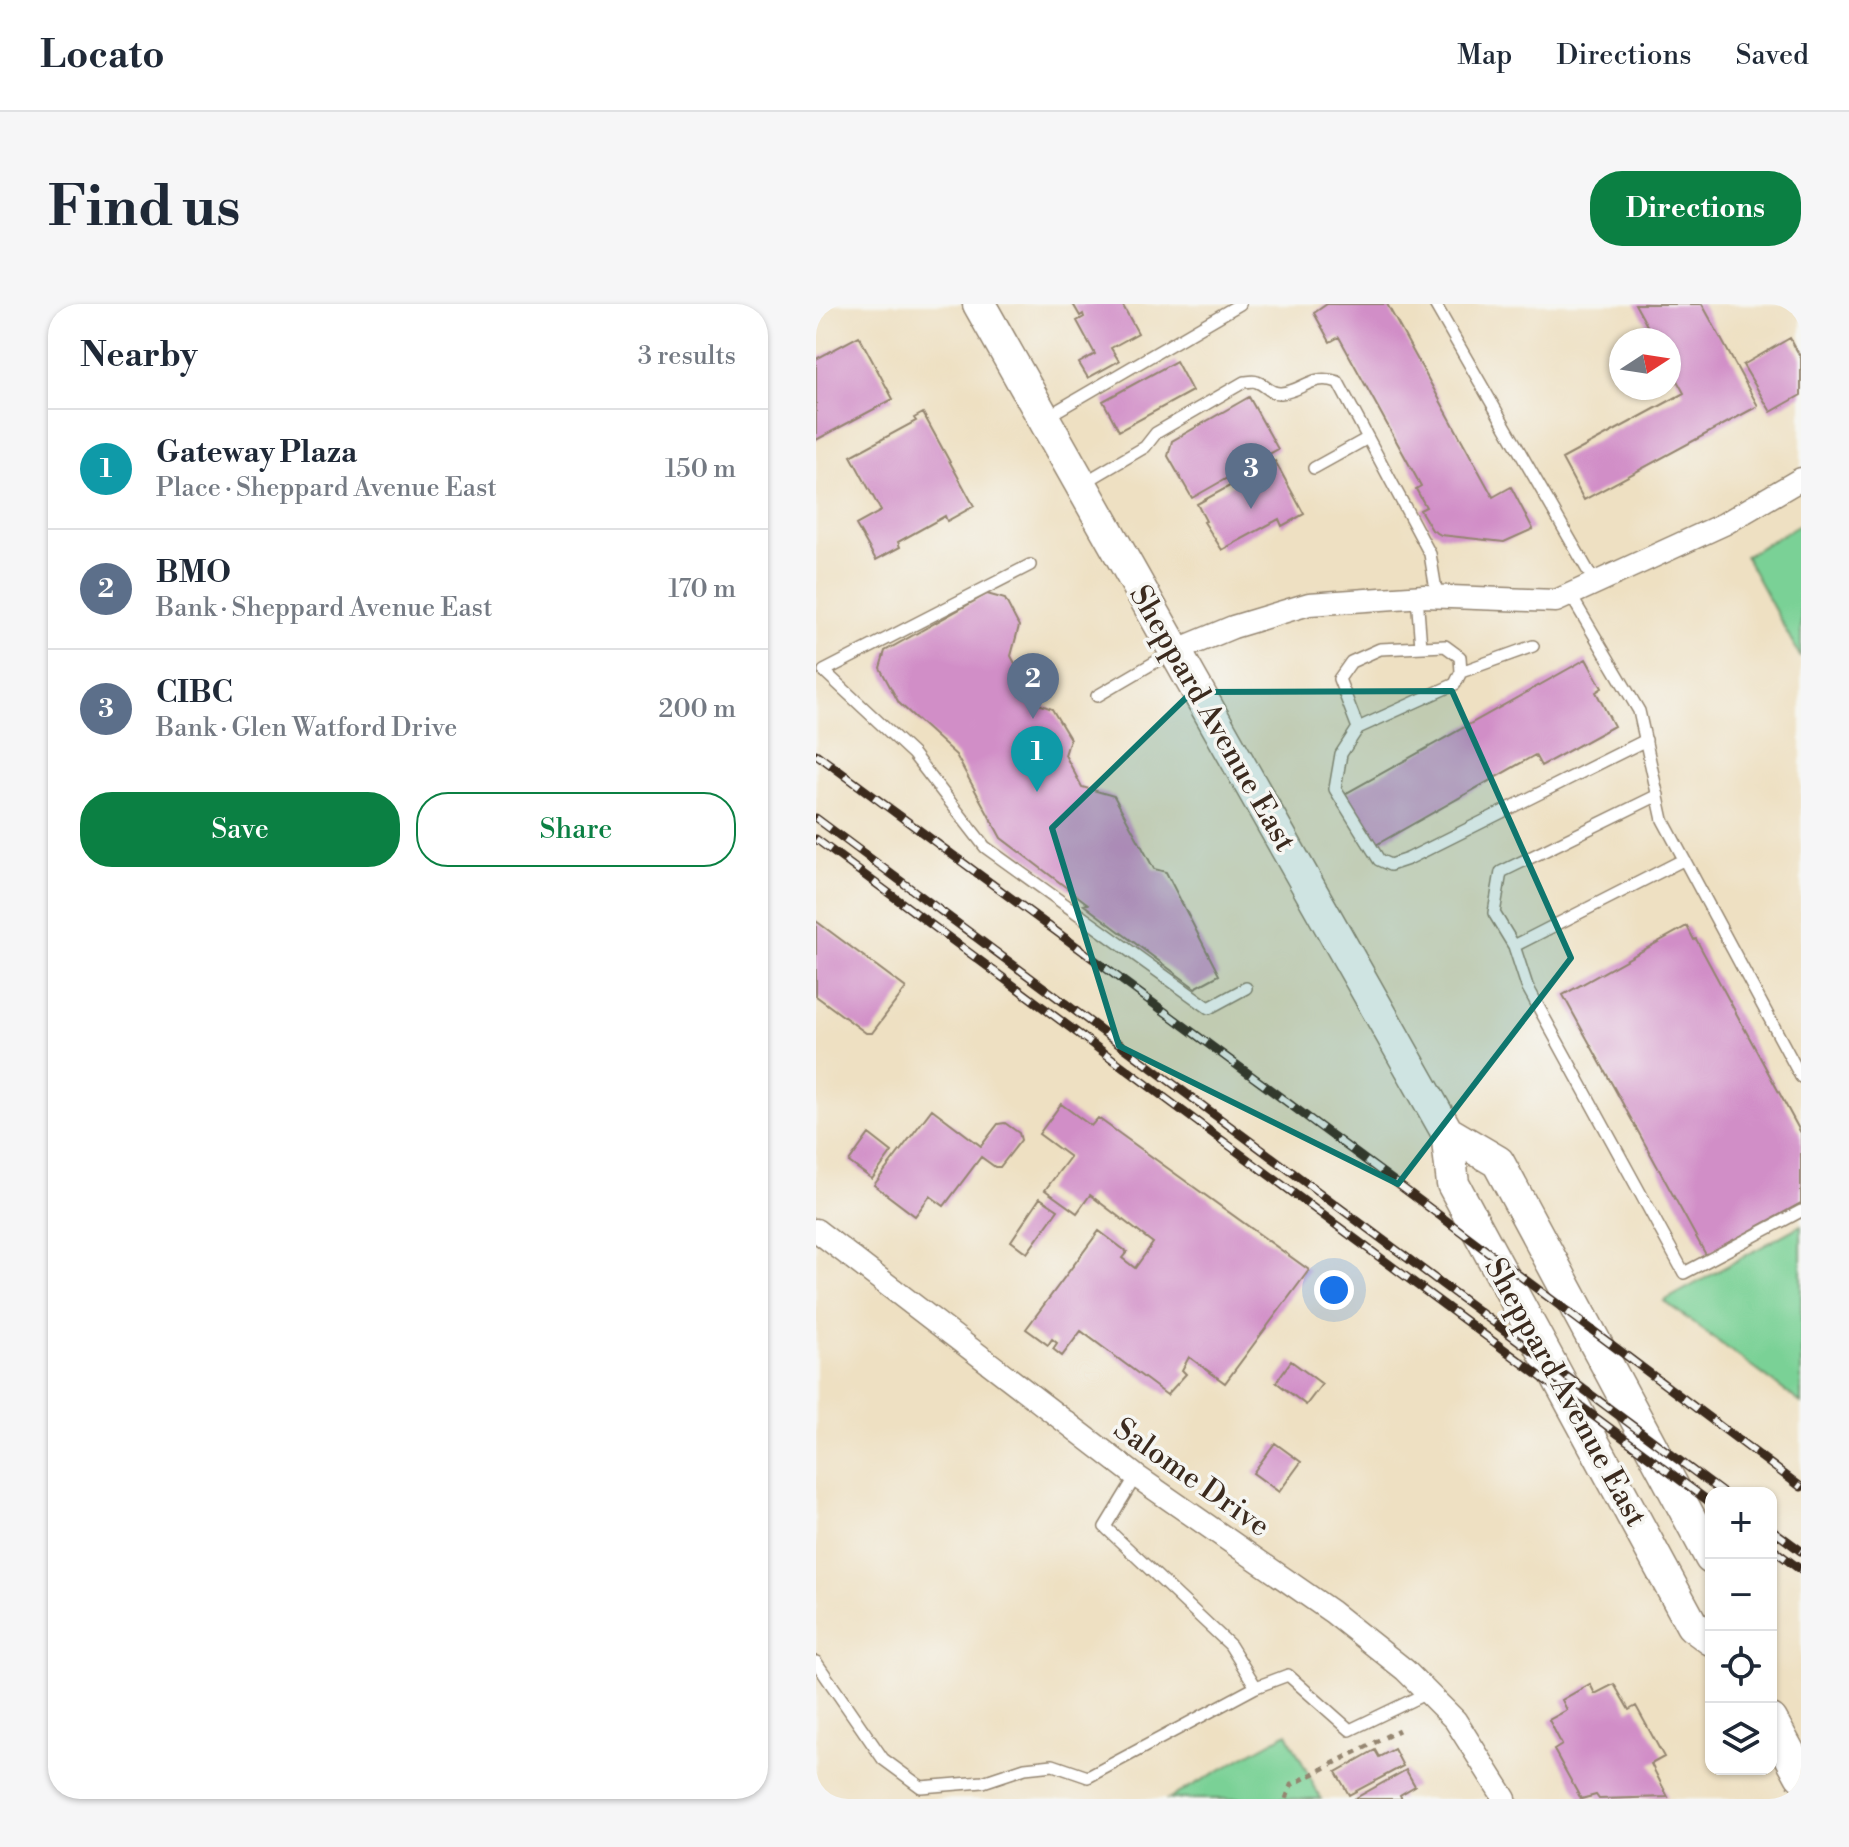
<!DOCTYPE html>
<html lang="en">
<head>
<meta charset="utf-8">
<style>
	body { margin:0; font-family:"Libre Bodoni",serif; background:#f6f6f7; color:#1f2937 }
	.controls { position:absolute; right:24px; bottom:24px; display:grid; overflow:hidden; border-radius:16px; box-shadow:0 2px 6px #0004 }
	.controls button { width:72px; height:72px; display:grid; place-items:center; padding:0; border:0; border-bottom:2px solid #e0e1e3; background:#fff; color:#1f2937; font:40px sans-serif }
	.compass { position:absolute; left:793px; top:24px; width:72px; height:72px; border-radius:50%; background:#fff; box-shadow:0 2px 6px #0004; rotate:78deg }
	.you { position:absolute; left:518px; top:986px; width:28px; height:28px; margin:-20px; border:6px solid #fff; border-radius:50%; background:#1a73e8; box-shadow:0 0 0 12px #1a73e833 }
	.badge { display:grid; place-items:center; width:52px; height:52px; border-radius:50%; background:#0b8043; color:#fff; font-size:26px; font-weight:700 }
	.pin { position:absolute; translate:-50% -66px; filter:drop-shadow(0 2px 4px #0008) }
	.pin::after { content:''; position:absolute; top:42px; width:28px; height:24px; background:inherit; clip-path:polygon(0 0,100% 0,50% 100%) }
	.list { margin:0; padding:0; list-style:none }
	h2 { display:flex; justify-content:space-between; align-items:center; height:104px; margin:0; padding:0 32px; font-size:34px }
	h2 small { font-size:26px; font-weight:400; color:#747a83 }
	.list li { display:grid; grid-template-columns:52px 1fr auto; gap:24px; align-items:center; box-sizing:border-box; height:120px; padding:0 32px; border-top:2px solid #e0e1e3 }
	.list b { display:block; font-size:30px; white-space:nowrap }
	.list p { margin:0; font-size:26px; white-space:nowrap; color:#747a83 }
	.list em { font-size:26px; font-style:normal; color:#747a83 }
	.actions { display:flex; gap:16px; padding:24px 32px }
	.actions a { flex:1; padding:18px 0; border:2px solid #0b8043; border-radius:32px; text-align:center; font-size:28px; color:#0b8043 }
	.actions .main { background:#0b8043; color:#fff }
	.icon { flex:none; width:44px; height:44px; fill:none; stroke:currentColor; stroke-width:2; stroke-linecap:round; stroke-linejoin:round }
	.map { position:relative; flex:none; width:985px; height:1495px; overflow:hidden; border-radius:32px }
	header { display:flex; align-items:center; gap:48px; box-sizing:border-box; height:112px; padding:0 40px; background:#fff; border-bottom:2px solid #e0e1e3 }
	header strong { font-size:38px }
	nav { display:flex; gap:44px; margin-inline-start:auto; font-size:28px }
	.intro { display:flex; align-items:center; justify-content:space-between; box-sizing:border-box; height:192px; padding:0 48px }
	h1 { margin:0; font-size:56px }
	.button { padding:20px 36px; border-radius:32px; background:#0b8043; color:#fff; font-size:28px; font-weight:700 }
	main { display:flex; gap:48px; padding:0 48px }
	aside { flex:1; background:#fff; border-radius:32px; box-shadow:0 2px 6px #0004 }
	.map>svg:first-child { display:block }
	.green { fill:#7ad196; stroke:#5a7e5a; stroke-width:2 }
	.building { fill:#d18ec7 }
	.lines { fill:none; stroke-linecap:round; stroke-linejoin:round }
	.lane-casing { stroke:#948570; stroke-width:14 }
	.street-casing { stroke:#948570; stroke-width:25 }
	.secondary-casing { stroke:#948570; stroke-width:35 }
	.path { stroke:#948570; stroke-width:5; stroke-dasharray:6 6; stroke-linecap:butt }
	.lane { stroke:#fff; stroke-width:11 }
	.street { stroke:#fff; stroke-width:22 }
	.secondary { stroke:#fff; stroke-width:32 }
	.rail-casing { stroke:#3b2a1e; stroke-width:9 }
	.rail { stroke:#f6f6f2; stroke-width:6; stroke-dasharray:18; stroke-linecap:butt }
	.marked { fill:#0f766e; fill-opacity:0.2; stroke:#0f766e; stroke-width:6; stroke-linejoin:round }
	.labels { text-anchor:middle; stroke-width:7; stroke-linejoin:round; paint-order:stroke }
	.street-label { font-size:30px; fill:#3b2a1e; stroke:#f6f6f2 }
</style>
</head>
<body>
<header>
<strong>Locato</strong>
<nav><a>Map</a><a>Directions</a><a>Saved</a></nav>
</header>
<div class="intro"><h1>Find us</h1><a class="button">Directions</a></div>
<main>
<aside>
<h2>Nearby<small>3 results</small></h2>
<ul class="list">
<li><span class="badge" style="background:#0f9aa8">1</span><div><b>Gateway Plaza</b><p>Place · Sheppard Avenue East</p></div><em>150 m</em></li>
<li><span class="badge" style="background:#5c6f8a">2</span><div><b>BMO</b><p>Bank · Sheppard Avenue East</p></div><em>170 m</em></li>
<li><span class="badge" style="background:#5c6f8a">3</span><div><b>CIBC</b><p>Bank · Glen Watford Drive</p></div><em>200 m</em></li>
</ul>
<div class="actions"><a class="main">Save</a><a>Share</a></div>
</aside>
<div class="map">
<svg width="985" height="1495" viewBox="0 0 985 1495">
	<rect width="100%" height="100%" fill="#f6f6f2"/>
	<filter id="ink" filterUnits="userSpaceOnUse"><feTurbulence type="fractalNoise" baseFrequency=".0125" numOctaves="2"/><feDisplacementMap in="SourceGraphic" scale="16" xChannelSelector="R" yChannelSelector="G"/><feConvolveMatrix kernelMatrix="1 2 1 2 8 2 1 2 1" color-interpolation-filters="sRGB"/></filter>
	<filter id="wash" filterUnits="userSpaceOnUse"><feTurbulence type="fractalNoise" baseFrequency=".006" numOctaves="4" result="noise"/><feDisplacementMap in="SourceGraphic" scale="32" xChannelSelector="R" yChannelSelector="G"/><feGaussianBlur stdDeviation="1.8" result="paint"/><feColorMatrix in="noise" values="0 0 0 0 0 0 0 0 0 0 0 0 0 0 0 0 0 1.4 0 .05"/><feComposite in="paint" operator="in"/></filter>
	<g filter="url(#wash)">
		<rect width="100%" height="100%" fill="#eee0c2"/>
		<!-- green -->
		<path class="green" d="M985 220V354L929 252Z
			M985 921V1099L848 997Z
			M471 1429 505 1495H352Z"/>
		<g id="blocks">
			<!-- building -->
			<path class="building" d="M257 0H306L322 29 295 44 303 57 272 74 263 59 279 50 261 17 268 13 267 10 264 12Z
				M511 0H571L677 193 695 183 717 225 688 238 625 231 616 226 604 206 610 203 600 185 605 182 523 33 514 38 498 9Z
				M819 0H886L942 102 768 196 746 155 868 89 853 62V36H839Z
				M43 32 77 95 0 136V55Z
				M974 34 985 54V91L955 108 927 61Z
				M360 57 376 87 303 127 287 97Z
				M433 93 462 145 376 194 352 152 356 137Z
				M107 109 158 202 131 217 129 212 82 238 84 243 60 256 40 221 65 207 35 152 100 117 98 114Z
				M459 157 488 210 466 222 463 215 406 246 388 218 390 217 381 200Z
				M171 290 189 295 203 322 195 352 220 399 236 405 254 435 249 451 266 483 298 492 338 565 350 568 403 671 379 684 268 601 272 600 185 534 140 451 83 399 64 364 69 347Z
				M770 355 786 384 780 388 798 422 725 462 719 451 558 542 529 490Z
				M0 617 90 684 56 729H50L0 692Z
				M871 622 878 636 880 635 985 829V899L890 951 747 691Z
				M245 800 275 822 282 814 493 966 409 1079 373 1053 366 1066 370 1070 351 1091 265 1027 246 1052 237 1045 241 1039 236 1035 232 1041 210 1025 283 927 311 948 306 954 319 964 337 939 274 891 261 909 229 886 254 853 223 830Z
				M116 805 165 842 182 820 189 819 203 829 205 836 184 863H179L165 853 128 902 114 892 99 912 58 881Z
				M53 830 76 848 56 875 33 858Z
				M224 894 242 906 211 949 195 937Z
				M475 1057 506 1080 490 1101 460 1078Z
				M459 1139 485 1158 463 1188 437 1169Z
				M774 1380 779 1390 798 1380 813 1406 820 1402 848 1453 835 1460 852 1493 783 1495 780 1491 765 1495 738 1446 746 1441 733 1416 751 1406 746 1396Z
				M578 1445 587 1462 533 1491 520 1468 559 1446 563 1453Z
				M590 1466 599 1482 584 1491 586 1495H538Z"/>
		</g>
	</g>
	<g filter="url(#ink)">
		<use href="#blocks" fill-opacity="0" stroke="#948570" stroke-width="2"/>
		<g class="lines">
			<!-- lane casing -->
			<g class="lane-casing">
				<path id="lane" d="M619 0 779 279
					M232 112 424 0
					M498 164 552 134
					M266 180 329 143 340 129 428 78C432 78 437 76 441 78 450 81 454 90 465 89 488 87 495 69 522 78L614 250 621 292
					M214 261 8 367 97 450 169 543 393 704 430 684
					M754 290 823 407 847 516 985 773
					M601 292 605 343
					M645 368 717 342
					M281 392 358 347
					M542 424 523 375 535 358 564 345 629 342 644 353 645 368 639 380 542 424 525 450 519 485 563 556 574 561 592 555 830 436
					M867 556 698 642 711 682 868 969 985 907
					M698 642 678 609 685 568 842 491
					M320 1172 289 1223 414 1341 440 1383
					M0 1358 67 1455 105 1483 167 1478 209 1464 237 1461 272 1473 440 1383 472 1371 534 1426 613 1388"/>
			</g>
			<!-- street casing -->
			<g class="street-casing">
				<path id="street" d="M359 347 417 323 493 300 608 292 740 297 908 220 985 175
					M0 926 320 1172 516 1308 589 1366 639 1416 689 1495"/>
			</g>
			<!-- secondary casing -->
			<g class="secondary-casing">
				<path id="secondary" d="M163 0 631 828 637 880 876 1321 895 1335
					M631 828 682 858 895 1254
					M955 1416 985 1471"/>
			</g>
			<!-- path -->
			<path class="path" d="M470 1495 475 1481 583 1426"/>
			<!-- lane -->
			<use href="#lane" class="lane"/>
			<!-- street -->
			<use href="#street" class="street"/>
			<!-- secondary -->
			<use href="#secondary" class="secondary"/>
			<!-- rail casing -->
			<g class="rail-casing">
				<path id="rail" d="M0 450 575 875 985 1183
					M0 514 907 1189
					M0 535 895 1199
					M955 1225 985 1247
					M955 1244 985 1266"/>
			</g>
			<!-- rail -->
			<use href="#rail" class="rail"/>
		</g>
	</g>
	<!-- marked area -->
	<path class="marked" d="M636 387 755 654 582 880 303 742 236 524 376 388Z"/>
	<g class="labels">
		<!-- street labels -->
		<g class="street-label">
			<text transform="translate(397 414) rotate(60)" y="10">Sheppard Avenue East</text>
			<text transform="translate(750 1088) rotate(61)" y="10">Sheppard Avenue East</text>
			<text transform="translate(376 1173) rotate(35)" y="10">Salome Drive</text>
		</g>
	</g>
</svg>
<div class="controls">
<button>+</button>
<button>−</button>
<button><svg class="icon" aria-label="locate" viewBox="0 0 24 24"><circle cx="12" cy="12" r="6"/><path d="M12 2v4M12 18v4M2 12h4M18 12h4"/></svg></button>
<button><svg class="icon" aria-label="layers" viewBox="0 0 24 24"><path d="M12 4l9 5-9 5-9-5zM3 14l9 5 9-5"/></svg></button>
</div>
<svg class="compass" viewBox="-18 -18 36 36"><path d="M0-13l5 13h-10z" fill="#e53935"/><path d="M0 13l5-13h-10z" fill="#747a83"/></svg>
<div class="you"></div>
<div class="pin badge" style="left:221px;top:488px;background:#0f9aa8">1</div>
<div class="pin badge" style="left:217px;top:415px;background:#5c6f8a">2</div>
<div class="pin badge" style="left:435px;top:205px;background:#5c6f8a">3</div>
</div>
</main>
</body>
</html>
